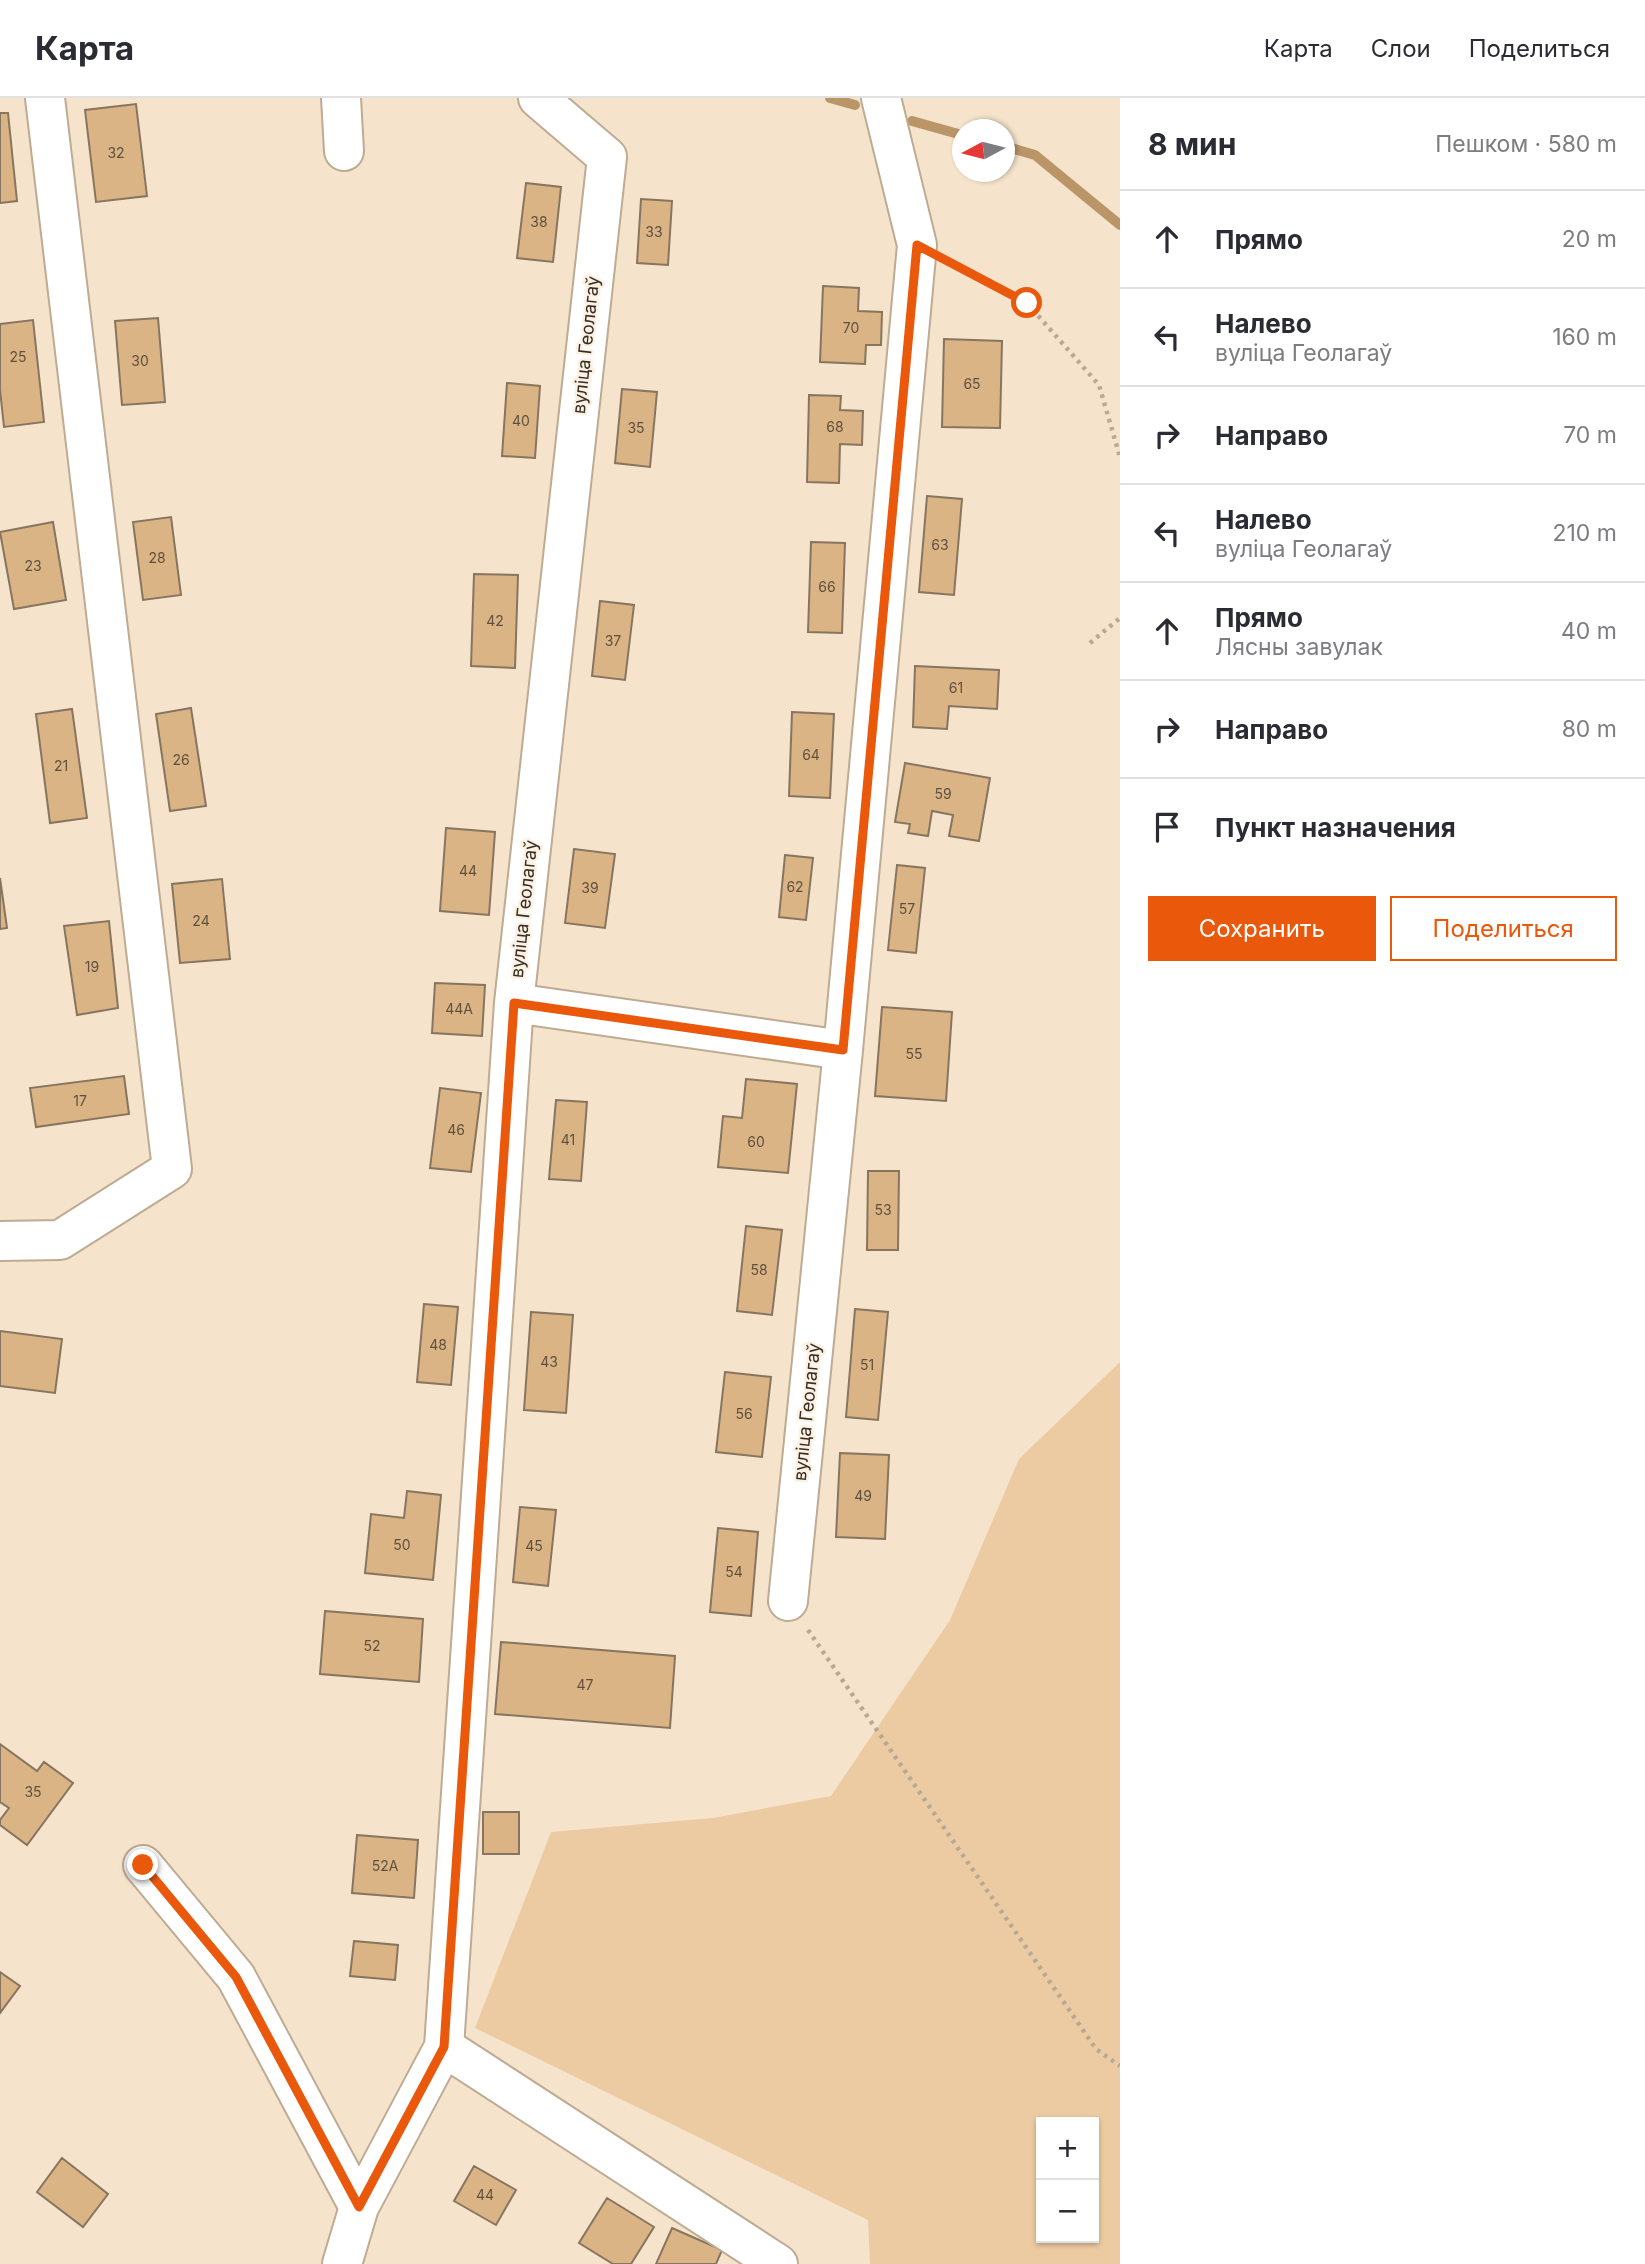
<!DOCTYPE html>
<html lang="ru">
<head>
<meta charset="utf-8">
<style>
	body { margin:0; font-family:Inter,sans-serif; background:#f2f2f3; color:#2b2b33 }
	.controls { position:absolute; right:21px; bottom:21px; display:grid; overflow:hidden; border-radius:0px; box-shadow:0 2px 5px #0004 }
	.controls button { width:63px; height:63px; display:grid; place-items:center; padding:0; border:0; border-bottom:2px solid #e1e1e2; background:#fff; color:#2b2b33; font:35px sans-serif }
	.compass { position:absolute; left:952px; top:21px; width:63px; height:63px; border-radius:50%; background:#fff; box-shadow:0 2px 5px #0004; rotate:263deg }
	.stop { position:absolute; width:21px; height:21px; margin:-16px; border:5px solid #ea580c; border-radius:50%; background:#fff }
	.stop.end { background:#ea580c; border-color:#fff; box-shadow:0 2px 7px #0008 }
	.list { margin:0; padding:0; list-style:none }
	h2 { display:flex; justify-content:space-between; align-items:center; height:91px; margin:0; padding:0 28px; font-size:30px }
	h2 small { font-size:23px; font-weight:400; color:#7c7c81 }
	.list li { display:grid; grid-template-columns:46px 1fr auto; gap:21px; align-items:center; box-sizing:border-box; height:98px; padding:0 28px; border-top:2px solid #e1e1e2 }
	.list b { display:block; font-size:26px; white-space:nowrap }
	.list p { margin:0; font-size:23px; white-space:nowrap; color:#7c7c81 }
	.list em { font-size:23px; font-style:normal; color:#7c7c81 }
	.actions { display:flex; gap:14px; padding:21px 28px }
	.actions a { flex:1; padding:16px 0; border:2px solid #ea580c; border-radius:0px; text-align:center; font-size:24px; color:#ea580c }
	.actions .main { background:#ea580c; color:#fff }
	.icon { flex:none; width:38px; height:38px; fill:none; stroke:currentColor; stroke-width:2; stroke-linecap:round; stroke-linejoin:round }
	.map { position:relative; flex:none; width:1120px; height:2166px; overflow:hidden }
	header { display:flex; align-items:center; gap:42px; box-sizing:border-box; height:98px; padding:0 35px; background:#fff; border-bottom:2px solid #e1e1e2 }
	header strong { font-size:33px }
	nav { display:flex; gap:38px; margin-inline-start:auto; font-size:24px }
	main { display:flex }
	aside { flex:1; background:#fff }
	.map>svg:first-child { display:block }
	.green { fill:#eccba2; fill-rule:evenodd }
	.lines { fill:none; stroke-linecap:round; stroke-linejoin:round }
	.stream { stroke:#ba9568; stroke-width:10 }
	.building { fill:#dab485; stroke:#877560; stroke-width:2 }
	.minor-casing { stroke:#bdab94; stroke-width:42 }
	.path { stroke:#b8a995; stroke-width:4.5; stroke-dasharray:3.5 5; stroke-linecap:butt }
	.minor { stroke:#fff; stroke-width:38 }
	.route { stroke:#ea580c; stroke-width:9 }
	.labels { text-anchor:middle; stroke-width:5; stroke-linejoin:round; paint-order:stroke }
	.number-label { font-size:14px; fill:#5f503d }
	.street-label { font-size:18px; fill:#362e25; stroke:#fdf1e3 }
</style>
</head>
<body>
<header>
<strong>Карта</strong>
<nav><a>Карта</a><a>Слои</a><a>Поделиться</a></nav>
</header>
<main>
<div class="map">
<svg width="1120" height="2166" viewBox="0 0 1120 2166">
	<rect width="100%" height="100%" fill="#f6e3cb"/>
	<!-- green -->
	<path class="green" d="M1120 1264V2166H870L868 2122 475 1930 551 1734 713 1720 831 1698 950 1522 1019 1361ZM1041 2024H1094V2140H1041Z"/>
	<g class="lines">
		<!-- stream -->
		<path class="stream" d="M830 0 855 7
			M912 23 962 37
			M1004 48 1035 57 1120 127"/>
	</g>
	<!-- building -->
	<path class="building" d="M136 6 147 98 96 104 85 12Z
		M0 15H8L17 103 0 105Z
		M526 85 561 89 553 164 517 160Z
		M641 101 672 103 668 167 637 165Z
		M823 188 859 190 858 213 882 214 881 247H866L865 266 820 264Z
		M158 220 165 304 122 307 115 223Z
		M33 222 44 324 4 329 0 292V226Z
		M944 241 1002 243 1000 330 942 329Z
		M507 285 540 288 535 360 502 358Z
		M622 291 657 294 650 369 615 365Z
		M809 297 841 298 840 312 863 313 862 347 840 346 839 385 807 384Z
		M927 398 962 401 954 497 919 494Z
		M171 419 181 497 143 502 133 424Z
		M53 424 66 502 14 511 0 434Z
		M811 444 845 445 842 535 808 534Z
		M474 476 518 477 515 570 471 568Z
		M600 503 634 507 625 582 592 578Z
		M915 568 999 572 997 611 949 608 947 631 913 629Z
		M191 610 206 708 170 713 156 616Z
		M72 611 87 720 50 725 36 616Z
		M792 614 834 616 830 700 789 698Z
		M905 665 990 680 979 743 949 738 953 717 932 713 928 738 908 735 910 726 895 724Z
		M446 730 495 734 489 817 440 813Z
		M574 751 615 756 605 830 565 825Z
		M785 757 813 760 806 822 779 819Z
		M897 767 925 770 916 855 888 852Z
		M0 780 7 830 0 831Z
		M222 781 230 861 180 865 172 786Z
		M109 823 118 910 77 917 64 828Z
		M435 885 485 887 482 938 432 935Z
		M882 909 952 914 946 1003 875 998Z
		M124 978 129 1016 36 1029 30 990Z
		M746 981 797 986 788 1075 718 1069 723 1018 742 1020Z
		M440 990 481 995 471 1074 430 1070Z
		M556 1002 587 1004 581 1083 549 1081Z
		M868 1073H899L898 1152H867Z
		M746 1128 782 1132 772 1217 737 1213Z
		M424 1206 458 1209 451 1287 417 1284Z
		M855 1211 888 1214 878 1322 846 1319Z
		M531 1214 573 1217 566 1315 524 1312Z
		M0 1233 62 1241 55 1295 0 1288Z
		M725 1274 771 1279 762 1359 716 1354Z
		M840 1355 889 1357 885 1441 836 1439Z
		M407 1393 441 1397 433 1482 365 1475 371 1416 404 1420Z
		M520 1409 556 1412 548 1488 513 1484Z
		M718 1430 758 1434 751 1518 710 1514Z
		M325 1513 423 1521 419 1584 320 1576Z
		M501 1544 675 1558 670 1630 495 1616Z
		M0 1646 37 1673 44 1664 73 1685 27 1747 0 1727V1722L9 1710 0 1704Z
		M483 1714H519V1756H483Z
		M357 1737 418 1742 414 1800 352 1795Z
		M354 1843 398 1847 395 1882 350 1878Z
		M0 1874 20 1888 0 1915Z
		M62 2060 108 2096 83 2129 37 2094Z
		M474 2068 516 2092 496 2127 454 2103Z
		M607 2100 654 2129 631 2166H613L579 2145Z
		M672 2130 722 2152 716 2166H656Z"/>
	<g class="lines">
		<!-- minor casing -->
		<g class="minor-casing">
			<path id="minor" d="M341 0 344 53
				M514 905 843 952
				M0 1143 60 1142 172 1071 45 0
				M788 1503 843 952 917 147 881 0
				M143 1767 236 1879 359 2109
				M444 1949 778 2166
				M342 2166 359 2109 444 1949 514 905 607 59 538 0"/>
		</g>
		<!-- path -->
		<path class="path" d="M952 165 1027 205 1099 287 1120 359
			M1090 545 1120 520
			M808 1532 1096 1951 1120 1968"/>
		<!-- minor -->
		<use href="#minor" class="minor"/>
	</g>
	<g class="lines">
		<!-- route -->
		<path class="route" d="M143 1767 236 1879 359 2109 444 1949 514 905 843 952 917 147 1027 205"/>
	</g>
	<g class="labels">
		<!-- number labels -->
		<g class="number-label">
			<text x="116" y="60">32</text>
			<text x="539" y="129">38</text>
			<text x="654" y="139">33</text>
			<text x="851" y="235">70</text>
			<text x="18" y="264">25</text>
			<text x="140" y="268">30</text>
			<text x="972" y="291">65</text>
			<text x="521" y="328">40</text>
			<text x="835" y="334">68</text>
			<text x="636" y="335">35</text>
			<text x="940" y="452">63</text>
			<text x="157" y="465">28</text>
			<text x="33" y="473">23</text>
			<text x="827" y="494">66</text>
			<text x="495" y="528">42</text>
			<text x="613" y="548">37</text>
			<text x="956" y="595">61</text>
			<text x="811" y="662">64</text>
			<text x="181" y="667">26</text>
			<text x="61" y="673">21</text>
			<text x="943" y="701">59</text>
			<text x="468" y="778">44</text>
			<text x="795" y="794">62</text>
			<text x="590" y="795">39</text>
			<text x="907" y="816">57</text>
			<text x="201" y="828">24</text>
			<text x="92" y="874">19</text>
			<text x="459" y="916">44А</text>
			<text x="914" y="961">55</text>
			<text x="80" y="1008">17</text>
			<text x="456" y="1037">46</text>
			<text x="568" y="1047">41</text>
			<text x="756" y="1049">60</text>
			<text x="883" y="1117">53</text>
			<text x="759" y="1177">58</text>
			<text x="438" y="1252">48</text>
			<text x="549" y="1269">43</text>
			<text x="867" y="1272">51</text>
			<text x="744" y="1321">56</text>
			<text x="863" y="1403">49</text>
			<text x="402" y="1452">50</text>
			<text x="534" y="1453">45</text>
			<text x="734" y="1479">54</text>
			<text x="372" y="1553">52</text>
			<text x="585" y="1592">47</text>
			<text x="33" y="1699">35</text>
			<text x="385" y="1773">52А</text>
			<text x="485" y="2102">44</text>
		</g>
		<!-- street labels -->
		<g class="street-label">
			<text transform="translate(586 247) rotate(-84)" y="6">вуліца Геолагаў</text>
			<text transform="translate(524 811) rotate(-84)" y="6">вуліца Геолагаў</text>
			<text transform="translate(807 1314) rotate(-84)" y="6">вуліца Геолагаў</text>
		</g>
	</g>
</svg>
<div class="controls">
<button>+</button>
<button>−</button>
</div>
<svg class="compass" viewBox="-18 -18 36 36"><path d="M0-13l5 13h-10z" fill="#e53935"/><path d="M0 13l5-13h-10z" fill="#7c7c81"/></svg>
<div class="stop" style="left:1027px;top:205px"></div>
<div class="stop end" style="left:143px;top:1767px"></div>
</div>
<aside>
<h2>8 мин<small>Пешком · 580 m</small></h2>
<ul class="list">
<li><svg class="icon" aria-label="ahead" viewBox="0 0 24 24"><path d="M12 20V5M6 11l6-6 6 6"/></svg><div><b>Прямо</b></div><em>20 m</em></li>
<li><svg class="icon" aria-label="left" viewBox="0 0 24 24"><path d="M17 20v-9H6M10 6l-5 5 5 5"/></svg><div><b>Налево</b><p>вуліца Геолагаў</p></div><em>160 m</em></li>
<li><svg class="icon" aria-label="right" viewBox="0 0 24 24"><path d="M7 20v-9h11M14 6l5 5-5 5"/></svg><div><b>Направо</b></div><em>70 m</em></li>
<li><svg class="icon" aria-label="left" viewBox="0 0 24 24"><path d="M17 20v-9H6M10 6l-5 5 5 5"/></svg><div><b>Налево</b><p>вуліца Геолагаў</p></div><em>210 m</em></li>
<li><svg class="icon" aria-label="ahead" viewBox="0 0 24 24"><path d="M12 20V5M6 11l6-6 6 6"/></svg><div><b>Прямо</b><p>Лясны завулак</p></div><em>40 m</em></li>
<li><svg class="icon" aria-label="right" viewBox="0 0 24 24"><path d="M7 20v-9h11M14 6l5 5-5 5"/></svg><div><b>Направо</b></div><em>80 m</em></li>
<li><svg class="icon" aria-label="arrive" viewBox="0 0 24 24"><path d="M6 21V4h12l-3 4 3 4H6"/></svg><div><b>Пункт назначения</b></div></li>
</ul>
<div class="actions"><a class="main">Сохранить</a><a>Поделиться</a></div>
</aside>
</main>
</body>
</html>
